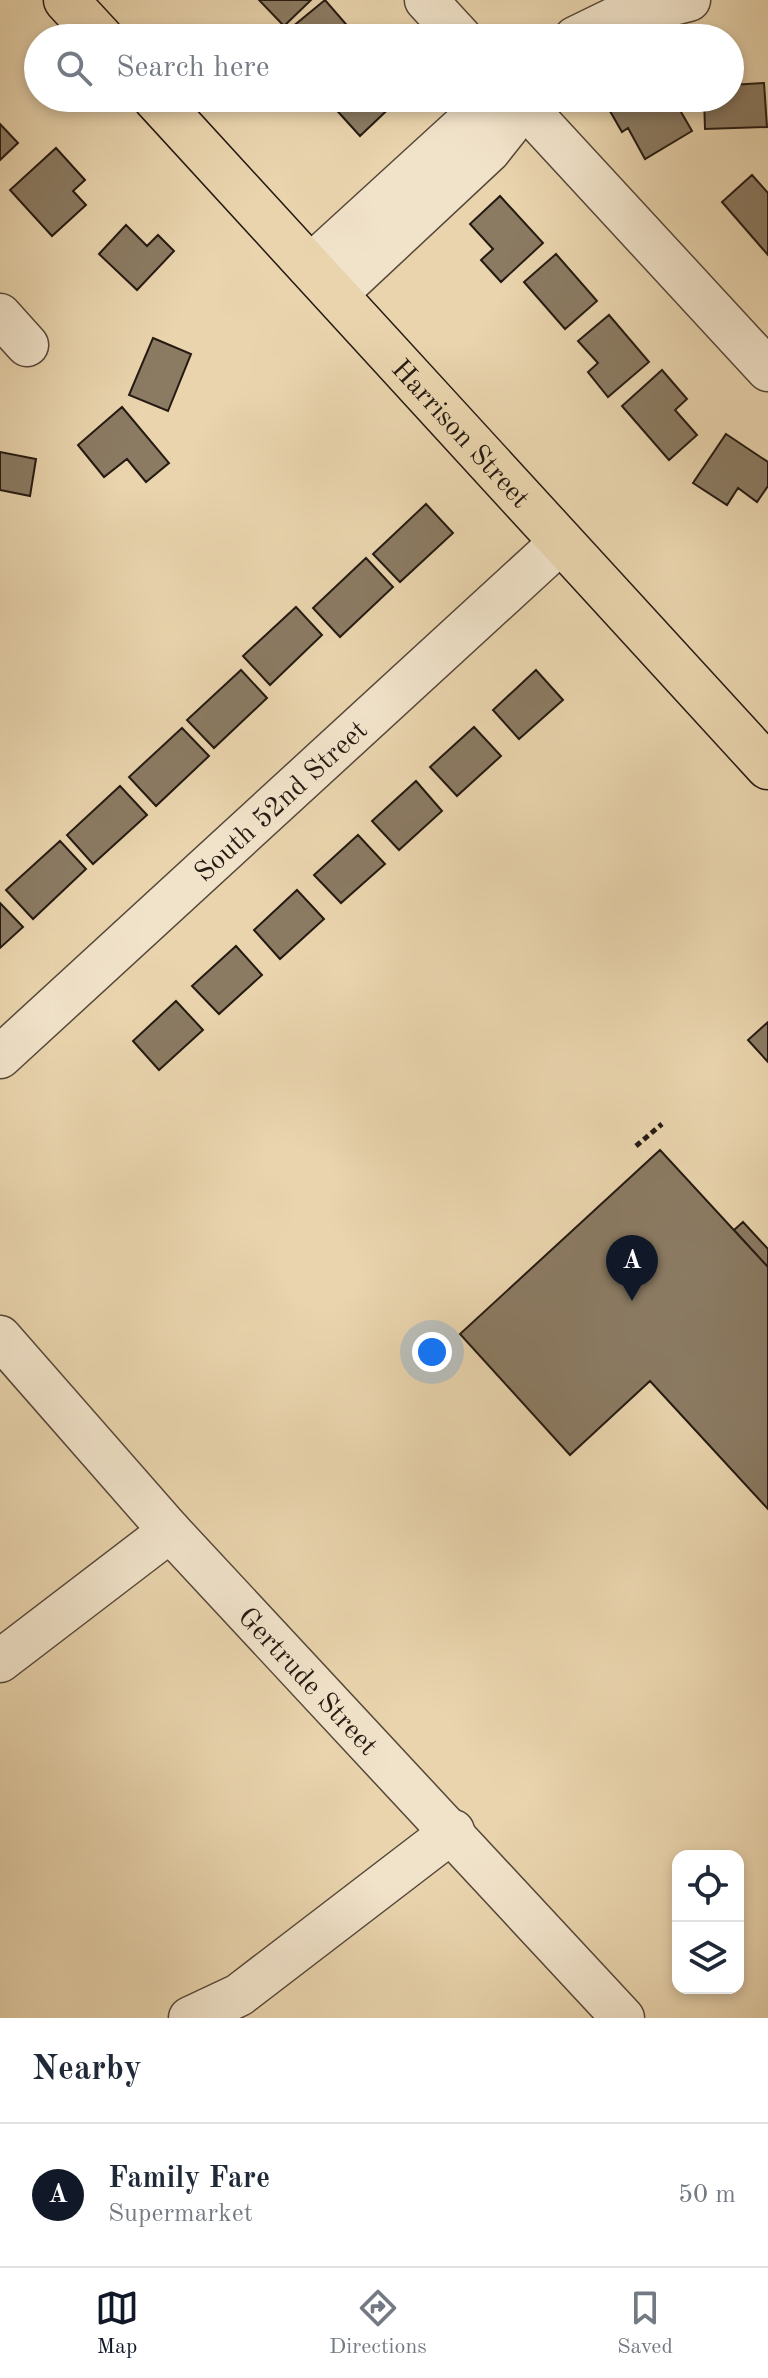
<!DOCTYPE html>
<html lang="en">
<head>
<meta charset="utf-8">
<style>
	body { margin:0; font-family:"Old Standard TT",serif; background:#f2f2f3; color:#1f2937 }
	.controls { position:absolute; right:24px; bottom:24px; display:grid; overflow:hidden; border-radius:16px; box-shadow:0 4px 12px #0003 }
	.controls button { width:72px; height:72px; display:grid; place-items:center; padding:0; border:0; border-bottom:2px solid #e0e1e3; background:#fff; color:#1f2937; font:40px sans-serif }
	.you { position:absolute; left:432px; top:1352px; width:28px; height:28px; margin:-20px; border:6px solid #fff; border-radius:50%; background:#1a73e8; box-shadow:0 0 0 12px #1a73e833 }
	.badge { display:grid; place-items:center; width:52px; height:52px; border-radius:50%; background:#111827; color:#fff; font-size:26px; font-weight:700 }
	.pin { position:absolute; translate:-50% -66px; filter:drop-shadow(0 2px 4px #0008) }
	.pin::after { content:''; position:absolute; top:42px; width:28px; height:24px; background:inherit; clip-path:polygon(0 0,100% 0,50% 100%) }
	.list { margin:0; padding:0; list-style:none }
	h2 { display:flex; justify-content:space-between; align-items:center; height:104px; margin:0; padding:0 32px; font-size:34px }
	h2 small { font-size:26px; font-weight:400; color:#747a83 }
	.list li { display:grid; grid-template-columns:52px 1fr auto; gap:24px; align-items:center; box-sizing:border-box; height:144px; padding:0 32px; border-top:2px solid #e0e1e3 }
	.list b { display:block; font-size:30px; white-space:nowrap }
	.list p { margin:0; font-size:26px; white-space:nowrap; color:#747a83 }
	.list em { font-size:26px; font-style:normal; color:#747a83 }
	.icon { flex:none; width:44px; height:44px; fill:none; stroke:currentColor; stroke-width:2; stroke-linecap:round; stroke-linejoin:round }
	.map { position:relative; flex:none; width:768px; height:2018px; overflow:hidden }
	.search { position:absolute; background:#fff; box-shadow:0 4px 12px #0003; left:24px; right:24px; top:24px; height:88px; display:flex; align-items:center; gap:20px; box-sizing:border-box; padding:0 28px; border-radius:44px; color:#747a83; font-size:30px }
	.sheet { height:248px; background:#fff }
	nav { display:flex; justify-content:space-around; align-items:center; box-sizing:border-box; height:112px; border-top:2px solid #e0e1e3; background:#fff; font-size:22px; color:#747a83 }
	nav a { display:grid; justify-items:center; gap:4px }
	nav .on { color:#111827 }
	.map>svg:first-child { display:block }
	.building { fill:#8b7b63; stroke:#251a12; stroke-width:2 }
	.lines { fill:none; stroke-linecap:round; stroke-linejoin:round }
	.minor-casing { stroke:#564839; stroke-width:45 }
	.major-casing { stroke:#251a12; stroke-width:47 }
	.path { stroke:#251a12; stroke-width:5; stroke-dasharray:6 4; stroke-linecap:butt }
	.minor { stroke:#f1e3ca; stroke-width:42 }
	.major { stroke:#e9d4ad; stroke-width:44 }
	.labels { text-anchor:middle; stroke-width:6; stroke-linejoin:round; paint-order:stroke }
	.street-label { font-size:28px; fill:#251a12; stroke:#f1e3ca }
</style>
</head>
<body>
<div class="map">
<svg width="768" height="2018" viewBox="0 0 768 2018">
	<rect width="100%" height="100%" fill="#e9d4ad"/>
	<filter id="stains"><feTurbulence type="fractalNoise" baseFrequency=".0025" numOctaves="4"/><feColorMatrix values="0 0 0 0 .2 0 0 0 0 .09 0 0 0 0 .02 0 0 0 .5 -.17"/></filter>
	<radialGradient id="worn" r=".72"><stop offset=".6" stop-color="#630" stop-opacity="0"/><stop offset="1" stop-color="#630" stop-opacity=".3"/></radialGradient>
	<!-- building -->
	<path class="building" d="M259 0H311L284 26Z
		M325 0 358 38H299L291 28Z
		M764 83 767 127 705 129 704 98H730V85Z
		M338 98H400L360 136 331 104Z
		M673 98 692 131 645 159 628 128 622 132 603 99Z
		M0 124 18 143 0 160Z
		M56 148 85 180 73 191 86 205 52 236 10 190Z
		M752 175 768 193V255L722 202Z
		M500 196 543 243 501 282 481 260 493 249 470 224Z
		M126 225 147 246 158 235 174 251 137 290 99 254Z
		M556 254 597 301 565 329 524 282Z
		M609 315 649 362 608 397 588 372 598 363 578 341Z
		M153 338 191 354 168 411 129 395Z
		M662 370 687 399 675 410 697 435 669 460 622 406Z
		M122 407 169 463 146 482 127 459 104 477 78 445Z
		M726 434 768 462V486L757 502 738 488 727 505 693 483Z
		M0 452 36 459 30 496 0 490Z
		M426 504 453 533 400 582 373 554Z
		M366 558 393 587 340 637 313 608Z
		M296 607 322 635 270 685 243 656Z
		M241 670 267 698 214 748 187 720Z
		M536 670 563 700 519 739 493 710Z
		M474 727 501 756 457 796 430 767Z
		M182 728 209 756 156 806 129 777Z
		M416 781 442 811 399 850 372 821Z
		M120 786 147 815 93 864 67 835Z
		M358 835 385 864 341 903 314 875Z
		M60 841 86 869 33 919 6 890Z
		M297 890 324 919 280 959 254 930Z
		M0 903 23 927 0 948Z
		M236 946 262 975 219 1014 192 986Z
		M176 1001 203 1030 159 1070 133 1041Z
		M768 1022V1062L748 1040Z
		M660 1150 768 1267V1509L650 1381 570 1455 460 1334Z
		M743 1222 768 1249V1267L734 1230Z"/>
	<g class="lines">
		<!-- minor casing -->
		<g class="minor-casing">
			<g id="minor">
				<path d="M426 0 461 38"/>
				<path d="M575 38 614 19 689 0"/>
				<path d="M517 98 768 370"/>
				<path d="M309 267 484 107 504 98"/>
				<path d="M335 295 489 151 508 127 512 98"/>
				<path d="M0 315 27 345"/>
				<path id="s1" d="M0 1057 561 542"/>
				<path id="s2" d="M0 1337 170 1531 623 2018"/>
				<path d="M0 1661 170 1531"/>
				<path d="M190 2018 239 1995 453 1831"/>
			</g>
		</g>
		<!-- major casing -->
		<g class="major-casing">
			<g id="major">
				<path d="M66 0 101 38"/>
				<path id="s3" d="M155 98 768 767"/>
			</g>
		</g>
		<!-- path -->
		<path class="path" d="M636 1146 662 1124"/>
		<!-- minor -->
		<use href="#minor" class="minor"/>
		<!-- major -->
		<use href="#major" class="major"/>
	</g>
	<g class="labels">
		<!-- street labels -->
		<g class="street-label">
			<text dy="10" stroke="none"><textPath href="#s3" startOffset="454">Harrison Street</textPath></text>
			<text dy="10" stroke="none"><textPath href="#s1" startOffset="380">South 52nd Street</textPath></text>
			<text dy="10" stroke="none"><textPath href="#s2" startOffset="462">Gertrude Street</textPath></text>
		</g>
	</g>
	<rect width="100%" height="100%" filter="url(#stains)"/>
	<rect width="100%" height="100%" fill="url(#worn)"/>
</svg>
<div class="controls">
<button><svg class="icon" aria-label="locate" viewBox="0 0 24 24"><circle cx="12" cy="12" r="6"/><path d="M12 2v4M12 18v4M2 12h4M18 12h4"/></svg></button>
<button><svg class="icon" aria-label="layers" viewBox="0 0 24 24"><path d="M12 4l9 5-9 5-9-5zM3 14l9 5 9-5"/></svg></button>
</div>
<div class="you"></div>
<div class="pin badge" style="left:632px;top:1301px">A</div>
<div class="search"><svg class="icon" aria-label="search" viewBox="0 0 24 24"><circle cx="10" cy="10" r="6"/><path d="M15 15l6 6"/></svg>Search here</div>
</div>
<section class="sheet">
<h2>Nearby<small></small></h2>
<ul class="list">
<li><span class="badge">A</span><div><b>Family Fare</b><p>Supermarket</p></div><em>50 m</em></li>
</ul>
</section>
<nav>
<a class="on"><svg class="icon" aria-label="map" viewBox="0 0 24 24"><path d="M3 6l6-2 6 2 6-2v14l-6 2-6-2-6 2zM9 4v14M15 6v14"/></svg>Map</a>
<a><svg class="icon" aria-label="directions" viewBox="0 0 24 24"><path d="M12 3l9 9-9 9-9-9zM9 14v-3h6M13 9l2 2-2 2"/></svg>Directions</a>
<a><svg class="icon" aria-label="saved" viewBox="0 0 24 24"><path d="M7 4h10v16l-5-4-5 4z"/></svg>Saved</a>
</nav>
</body>
</html>
